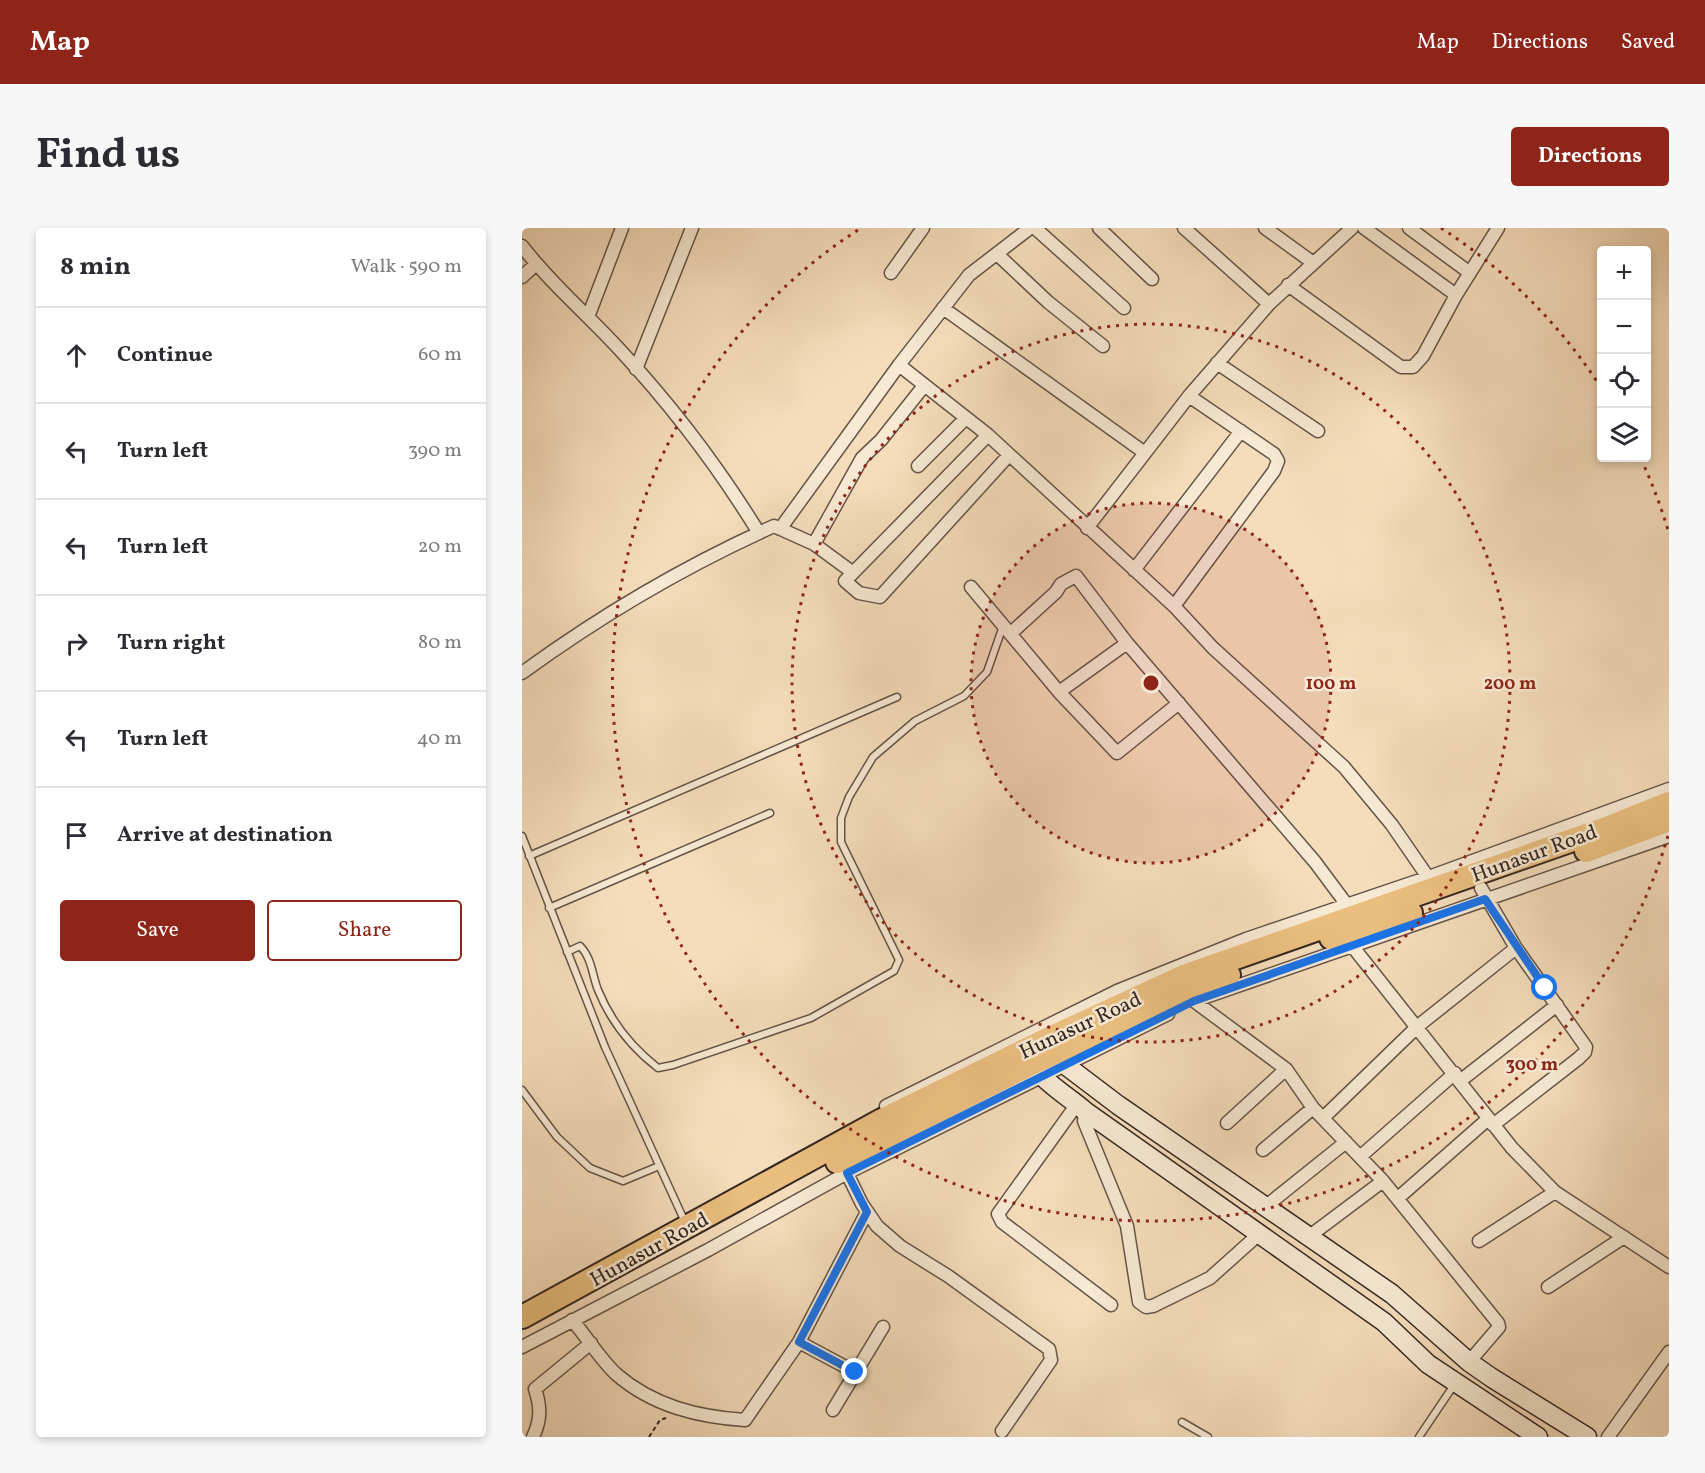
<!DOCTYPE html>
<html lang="en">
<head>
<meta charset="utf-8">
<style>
	body { margin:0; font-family:Vollkorn,serif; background:#f7f7f7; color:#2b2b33 }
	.controls { position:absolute; right:18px; top:18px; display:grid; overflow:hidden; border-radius:6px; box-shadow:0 3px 9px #0003 }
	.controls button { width:54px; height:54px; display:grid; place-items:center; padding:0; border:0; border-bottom:2px solid #e1e1e2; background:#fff; color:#2b2b33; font:30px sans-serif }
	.stop { position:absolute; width:18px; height:18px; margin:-14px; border:4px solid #1a73e8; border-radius:50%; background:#fff }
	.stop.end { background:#1a73e8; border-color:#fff; box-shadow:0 2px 6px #0008 }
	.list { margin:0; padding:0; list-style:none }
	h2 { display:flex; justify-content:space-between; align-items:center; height:78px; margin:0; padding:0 24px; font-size:26px }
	h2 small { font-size:20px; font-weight:400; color:#7c7c81 }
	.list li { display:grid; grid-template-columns:39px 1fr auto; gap:18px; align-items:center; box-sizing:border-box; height:96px; padding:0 24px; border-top:2px solid #e1e1e2 }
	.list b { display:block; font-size:22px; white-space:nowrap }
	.list em { font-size:20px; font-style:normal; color:#7c7c81 }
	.actions { display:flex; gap:12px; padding:18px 24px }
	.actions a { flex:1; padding:14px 0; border:2px solid #8f2418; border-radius:6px; text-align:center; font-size:21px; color:#8f2418 }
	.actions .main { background:#8f2418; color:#fff }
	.icon { flex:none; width:33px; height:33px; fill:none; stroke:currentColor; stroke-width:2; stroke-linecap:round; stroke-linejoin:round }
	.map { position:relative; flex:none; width:1147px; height:1209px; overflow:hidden; border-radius:6px }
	header { display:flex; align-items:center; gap:36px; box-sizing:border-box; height:84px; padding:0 30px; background:#8f2418; color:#fff }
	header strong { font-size:28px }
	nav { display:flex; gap:33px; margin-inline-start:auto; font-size:21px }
	.intro { display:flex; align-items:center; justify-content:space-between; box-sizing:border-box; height:144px; padding:0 36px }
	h1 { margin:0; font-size:42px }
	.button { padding:15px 27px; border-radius:6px; background:#8f2418; color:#fff; font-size:21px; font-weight:700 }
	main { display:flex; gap:36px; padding:0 36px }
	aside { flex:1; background:#fff; border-radius:6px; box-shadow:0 3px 9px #0003 }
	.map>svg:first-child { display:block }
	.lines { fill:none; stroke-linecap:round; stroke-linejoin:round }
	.lane-casing { stroke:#645448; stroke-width:9 }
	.street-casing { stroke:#645448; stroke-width:15 }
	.secondary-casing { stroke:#332622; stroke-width:21 }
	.highway-casing { stroke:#332622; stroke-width:26 }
	.path { stroke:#332622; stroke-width:2; stroke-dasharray:4.5 3; stroke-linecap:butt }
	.lane { stroke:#f8e9d3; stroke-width:6 }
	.street { stroke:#f8e9d3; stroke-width:12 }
	.secondary { stroke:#f8e9d3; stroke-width:18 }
	.highway { stroke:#eabe7e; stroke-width:22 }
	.route { stroke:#1a73e8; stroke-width:8 }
	.ring { fill:none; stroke:#8f2418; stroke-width:3; stroke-dasharray:3 6 }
	.labels { text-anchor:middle; stroke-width:5; stroke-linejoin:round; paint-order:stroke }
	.street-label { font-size:21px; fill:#332622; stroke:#f8e9d3 }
	.centre { fill:#8f2418; stroke:#f8e9d3; stroke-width:3 }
	.ring-label { font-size:18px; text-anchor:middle; font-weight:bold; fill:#8f2418; stroke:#f8e9d3; stroke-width:5; stroke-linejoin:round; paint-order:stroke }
</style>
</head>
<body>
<header>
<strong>Map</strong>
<nav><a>Map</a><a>Directions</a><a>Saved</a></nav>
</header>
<div class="intro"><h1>Find us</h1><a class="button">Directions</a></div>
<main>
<aside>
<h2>8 min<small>Walk · 590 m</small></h2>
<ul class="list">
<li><svg class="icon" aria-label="ahead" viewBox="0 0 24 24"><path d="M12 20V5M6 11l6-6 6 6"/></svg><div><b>Continue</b></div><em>60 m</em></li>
<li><svg class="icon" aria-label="left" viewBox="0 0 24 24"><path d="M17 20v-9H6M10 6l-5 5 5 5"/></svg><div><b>Turn left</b></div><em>390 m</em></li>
<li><svg class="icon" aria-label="left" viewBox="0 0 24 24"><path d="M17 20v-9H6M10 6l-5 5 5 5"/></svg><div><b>Turn left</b></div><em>20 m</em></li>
<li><svg class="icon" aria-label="right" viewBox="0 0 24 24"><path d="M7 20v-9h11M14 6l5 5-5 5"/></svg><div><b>Turn right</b></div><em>80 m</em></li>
<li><svg class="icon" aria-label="left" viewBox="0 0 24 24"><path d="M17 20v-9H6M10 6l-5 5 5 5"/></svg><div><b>Turn left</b></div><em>40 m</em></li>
<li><svg class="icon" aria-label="arrive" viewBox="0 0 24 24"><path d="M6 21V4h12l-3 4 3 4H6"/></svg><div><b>Arrive at destination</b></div></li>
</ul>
<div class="actions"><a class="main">Save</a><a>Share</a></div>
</aside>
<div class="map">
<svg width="1147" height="1209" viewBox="0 0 1147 1209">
	<rect width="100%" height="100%" fill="#f5ddbb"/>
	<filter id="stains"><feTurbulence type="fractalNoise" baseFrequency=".00333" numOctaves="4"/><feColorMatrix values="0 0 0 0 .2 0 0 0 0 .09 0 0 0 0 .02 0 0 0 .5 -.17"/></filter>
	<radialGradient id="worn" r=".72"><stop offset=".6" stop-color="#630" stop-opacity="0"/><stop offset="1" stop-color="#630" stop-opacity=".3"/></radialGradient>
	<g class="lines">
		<!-- lane casing -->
		<g class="lane-casing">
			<path id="lane" d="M0 608 83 819 163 994
				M7 628 375 469
				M27 680 248 585
				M45 724 58 718C70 730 70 747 76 762 89 794 109 819 136 840L151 837 289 790 372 743 377 732 319 614V590L327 569 351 529 393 493 442 468 465 444 481 398
				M0 862 35 909 68 940 101 953 137 938
				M660 1194 686 1209
				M897 1209 932 1157"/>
		</g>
		<!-- street casing -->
		<g class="street-casing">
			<path id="street" d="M513 0 602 80
				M577 0 630 51
				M662 0 747 76
				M743 0 790 34
				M842 0 934 67
				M887 0 948 45
				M0 18C29 56 66 87 98 122 150 178 197 240 237 305
				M475 26 526 74 581 118
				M369 45 401 0
				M0 49 14 36
				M766 57 879 139H891L901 128 934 67 976 0
				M421 80 623 225
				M66 89 100 0
				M695 135 796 203
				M377 137 466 207 652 378 691 420 822 539 870 597 910 655
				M114 141 170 0
				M466 207 323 353 337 365 358 369 487 227
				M396 238 444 190
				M565 300 667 168 747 76 830 0
				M258 301 377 137 447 47 508 0
				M292 316 340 230 359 212 401 159
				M612 342 719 203
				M449 359 537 464 595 525 657 475
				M652 378 752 243 756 233 752 226 667 168
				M488 406 534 364 539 356 554 348 605 415 793 634 828 681
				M0 445C78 388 163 338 252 298L292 316 330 344
				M537 464 605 415
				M827 714 990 920 1033 964 1147 1039
				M670 767 672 773 764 841 791 880 861 953 785 1010
				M675 772 1147 608
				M938 853 1035 777
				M555 876 476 986 480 994 589 1077
				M364 878 595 763 724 711 907 649 1147 561
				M563 883 562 893 605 998 617 1074 624 1079 631 1078 688 1050 737 1006
				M801 890 896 798 994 720 959 660
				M705 895 764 841
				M971 897 1057 830 1063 824 1064 819 994 720
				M741 922 791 880
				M839 928 933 845
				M322 939 340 976 355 998 378 1018 426 1048 527 1121 529 1132 480 1203
				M861 953 976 1095 977 1099 947 1134
				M876 970 966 891
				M743 979 824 914
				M957 1013 1033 964
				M1026 1059 1102 1009
				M50 1092C65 1109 78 1131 94 1146 131 1178 176 1189 223 1192L277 1114 345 984
				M277 1114 333 1144
				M0 1119 186 1022 325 945 646 786
				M311 1182 361 1099
				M11 1209C19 1192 19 1179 13 1161L69 1115
				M1086 1209 1147 1124"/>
		</g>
		<!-- secondary casing -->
		<g class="secondary-casing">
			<path id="secondary" d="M525 816 530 827 596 877 870 1066 947 1134 970 1150 1065 1209
				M506 824C513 851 543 865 563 883L862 1094 906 1136 1016 1209"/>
		</g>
		<!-- highway casing -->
		<g class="highway-casing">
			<path id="highway" d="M1064 623 1147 592
				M809 710 889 685
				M315 934 509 836 707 747
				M0 1089 360 892 523 812 662 748 1082 601 1147 575"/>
		</g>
		<!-- path -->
		<path class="path" d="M127 1209 138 1192 144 1190"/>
		<!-- lane -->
		<use href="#lane" class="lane"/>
		<!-- street -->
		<use href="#street" class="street"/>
		<!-- secondary -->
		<use href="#secondary" class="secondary"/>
		<!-- highway -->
		<use href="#highway" class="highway"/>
	</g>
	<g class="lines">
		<!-- route -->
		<path class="route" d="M333 1144 277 1114 345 984 325 945 672 773 963 671 1023 760"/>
	</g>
	<!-- distance rings -->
	<circle cx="629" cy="455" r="180" fill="#8f2418" fill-opacity=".12"/>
	<g class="ring">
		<circle cx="629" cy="455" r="180"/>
		<circle cx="629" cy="455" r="359"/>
		<path d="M1146 608A539 539 0 1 1 339 0M919 0A539 539 0 0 1 1078 158M1119 231A539 539 0 0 1 1146 302"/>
	</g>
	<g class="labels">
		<!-- street labels -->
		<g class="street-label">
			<text transform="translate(1012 625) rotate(-20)" y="7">Hunasur Road</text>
			<text transform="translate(558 797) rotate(-25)" y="7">Hunasur Road</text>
			<text transform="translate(127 1021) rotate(-29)" y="7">Hunasur Road</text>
		</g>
	</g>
	<circle cx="629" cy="455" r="9" class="centre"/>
	<g class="ring-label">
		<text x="809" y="461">100 m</text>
		<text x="988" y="461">200 m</text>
		<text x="1010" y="842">300 m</text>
	</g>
	<rect width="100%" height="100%" filter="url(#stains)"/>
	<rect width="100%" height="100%" fill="url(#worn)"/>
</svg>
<div class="controls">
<button>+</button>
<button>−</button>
<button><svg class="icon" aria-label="locate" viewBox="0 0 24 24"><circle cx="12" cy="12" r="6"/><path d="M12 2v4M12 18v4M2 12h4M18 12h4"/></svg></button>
<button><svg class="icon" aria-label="layers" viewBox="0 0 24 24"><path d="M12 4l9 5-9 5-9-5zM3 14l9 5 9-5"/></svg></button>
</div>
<div class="stop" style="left:1023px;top:760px"></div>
<div class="stop end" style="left:333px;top:1144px"></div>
</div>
</main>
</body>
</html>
